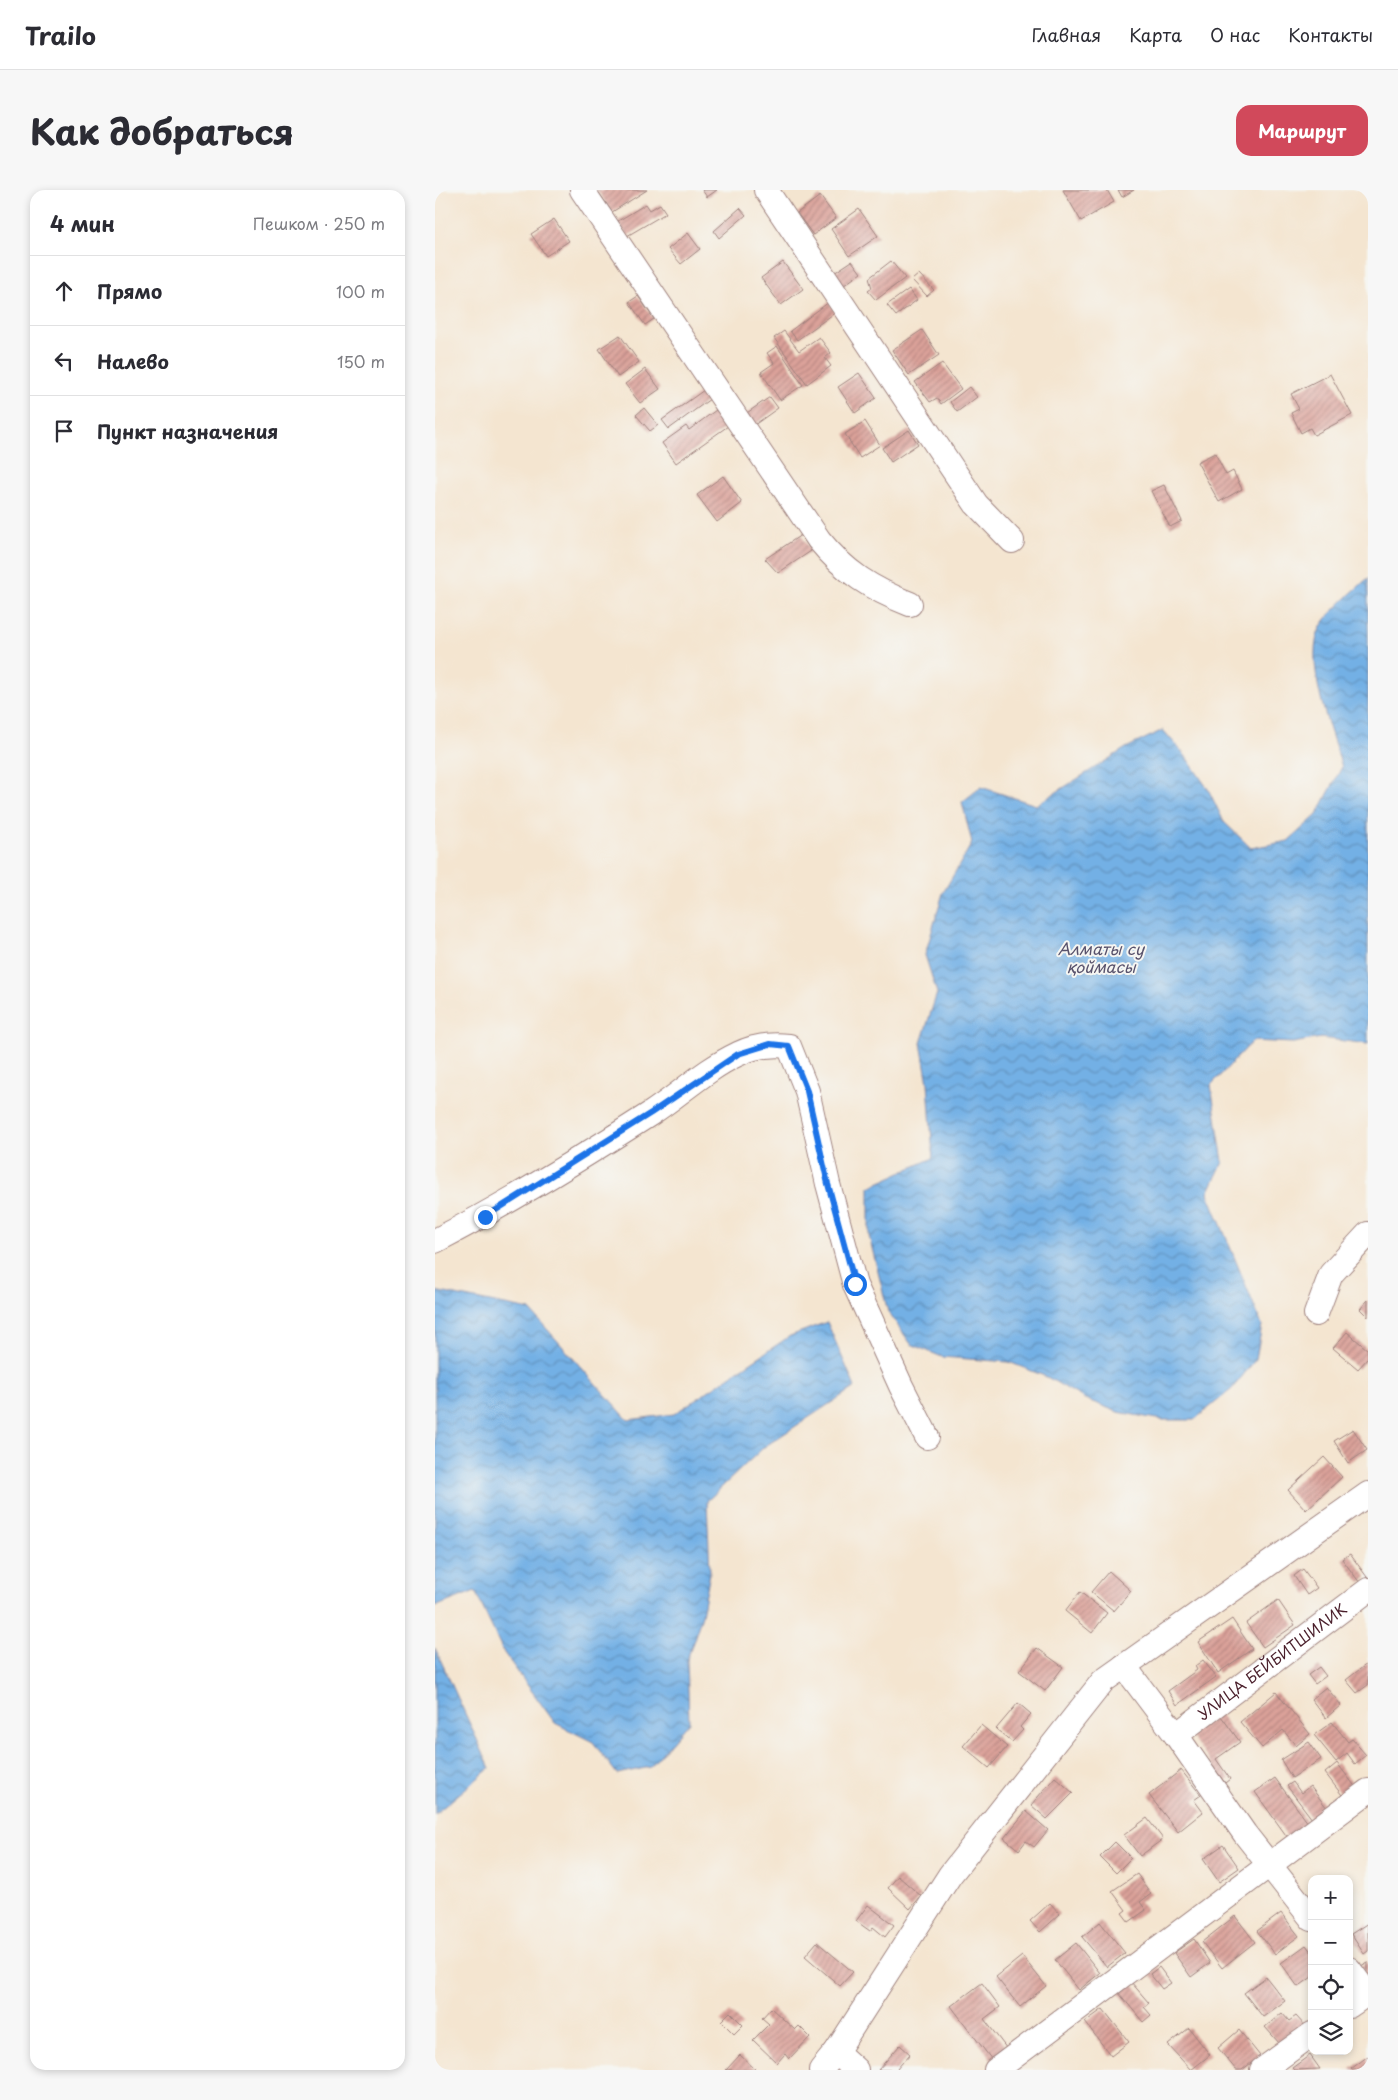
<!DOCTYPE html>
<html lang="ru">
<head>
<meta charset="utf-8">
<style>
	body { margin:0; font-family:"Playpen Sans",sans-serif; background:#f7f7f7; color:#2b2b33 }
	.controls { position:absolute; right:15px; bottom:15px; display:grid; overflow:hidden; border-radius:10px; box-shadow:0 2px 8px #0003 }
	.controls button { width:45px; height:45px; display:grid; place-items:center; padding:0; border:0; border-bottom:1px solid #e1e1e2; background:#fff; color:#2b2b33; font:25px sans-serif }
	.stop { position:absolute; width:15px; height:15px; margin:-11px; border:4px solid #1a73e8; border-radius:50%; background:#fff }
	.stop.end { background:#1a73e8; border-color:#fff; box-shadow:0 1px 5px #0008 }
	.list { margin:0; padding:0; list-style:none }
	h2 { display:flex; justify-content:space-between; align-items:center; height:65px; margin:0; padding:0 20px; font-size:21px }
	h2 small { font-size:16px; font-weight:400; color:#7c7c81 }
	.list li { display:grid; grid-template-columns:32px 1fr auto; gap:15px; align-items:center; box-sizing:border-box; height:70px; padding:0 20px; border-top:1px solid #e1e1e2 }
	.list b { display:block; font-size:19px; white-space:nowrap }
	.list em { font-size:16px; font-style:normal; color:#7c7c81 }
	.icon { flex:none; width:28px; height:28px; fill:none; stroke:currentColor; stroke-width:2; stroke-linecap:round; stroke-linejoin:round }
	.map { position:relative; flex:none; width:933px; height:1880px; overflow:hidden; border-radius:15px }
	header { display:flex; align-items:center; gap:30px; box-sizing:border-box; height:70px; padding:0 25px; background:#fff; border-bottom:1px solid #e1e1e2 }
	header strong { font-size:24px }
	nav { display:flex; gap:28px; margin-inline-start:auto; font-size:18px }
	.intro { display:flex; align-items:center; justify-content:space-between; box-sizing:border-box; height:120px; padding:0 30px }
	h1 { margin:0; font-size:35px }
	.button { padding:12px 22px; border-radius:15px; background:#d1495b; color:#fff; font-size:18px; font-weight:700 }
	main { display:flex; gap:30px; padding:0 30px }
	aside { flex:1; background:#fff; border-radius:15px; box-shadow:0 2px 8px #0003 }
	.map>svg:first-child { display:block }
	.water { fill:url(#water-waves); stroke:#5e6888 }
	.building { fill:url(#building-hatch) }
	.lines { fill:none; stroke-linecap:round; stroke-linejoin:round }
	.minor-casing { stroke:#9f827e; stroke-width:26 }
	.minor { stroke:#fff; stroke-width:24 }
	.route { stroke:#1a73e8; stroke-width:6 }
	.labels { text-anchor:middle; stroke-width:4; stroke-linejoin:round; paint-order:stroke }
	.street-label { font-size:15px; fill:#4a1f2b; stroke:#f6f6f2 }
	.water-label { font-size:16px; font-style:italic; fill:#58526c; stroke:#f6f6f2 }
</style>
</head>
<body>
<header>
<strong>Trailo</strong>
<nav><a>Главная</a><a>Карта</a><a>О нас</a><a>Контакты</a></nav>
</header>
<div class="intro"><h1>Как добраться</h1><a class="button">Маршрут</a></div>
<main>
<aside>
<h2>4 мин<small>Пешком · 250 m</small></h2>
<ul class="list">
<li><svg class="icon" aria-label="ahead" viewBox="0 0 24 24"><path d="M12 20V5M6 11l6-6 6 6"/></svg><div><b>Прямо</b></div><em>100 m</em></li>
<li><svg class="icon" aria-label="left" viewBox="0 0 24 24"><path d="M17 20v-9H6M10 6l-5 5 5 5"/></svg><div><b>Налево</b></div><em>150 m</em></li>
<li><svg class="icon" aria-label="arrive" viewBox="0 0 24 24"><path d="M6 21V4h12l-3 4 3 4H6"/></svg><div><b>Пункт назначения</b></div></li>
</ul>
</aside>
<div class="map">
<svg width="933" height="1880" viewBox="0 0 933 1880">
	<defs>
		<pattern id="water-waves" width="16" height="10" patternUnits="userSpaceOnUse" patternTransform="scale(1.25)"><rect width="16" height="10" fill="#73b0e5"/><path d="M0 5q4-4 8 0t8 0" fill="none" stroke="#608fba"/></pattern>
		<pattern id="building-hatch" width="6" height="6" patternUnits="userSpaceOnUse" patternTransform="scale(1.25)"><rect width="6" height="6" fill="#dba29a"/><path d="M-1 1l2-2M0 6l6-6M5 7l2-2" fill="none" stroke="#b4837e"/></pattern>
	</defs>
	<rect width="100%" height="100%" fill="#f6f6f2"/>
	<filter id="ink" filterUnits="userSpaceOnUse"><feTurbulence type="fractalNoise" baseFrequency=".02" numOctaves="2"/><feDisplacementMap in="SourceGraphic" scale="10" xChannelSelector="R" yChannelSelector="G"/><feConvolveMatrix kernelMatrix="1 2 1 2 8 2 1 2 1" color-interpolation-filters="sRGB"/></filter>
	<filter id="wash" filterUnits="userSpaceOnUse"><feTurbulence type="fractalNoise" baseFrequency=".0096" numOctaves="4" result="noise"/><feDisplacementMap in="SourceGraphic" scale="20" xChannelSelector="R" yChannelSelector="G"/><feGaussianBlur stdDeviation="1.12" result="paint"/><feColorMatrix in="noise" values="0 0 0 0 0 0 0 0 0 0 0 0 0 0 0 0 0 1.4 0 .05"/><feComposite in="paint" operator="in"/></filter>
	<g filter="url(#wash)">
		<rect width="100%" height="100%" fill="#f4e5d0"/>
		<!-- water -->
		<path class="water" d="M933 388V854L886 848 858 853 818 851 776 895 788 972 773 1003 827 1135 821 1169 797 1199 759 1230H727L683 1222 650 1209 612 1187 574 1172 507 1167 476 1154 453 1122 434 1046V997L498 968 493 893 486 853 502 803 490 765 508 703 537 653 527 612 546 597 601 615 691 558 728 540 749 564 773 599 789 632 816 658 853 651 882 625 907 577C897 543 866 468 887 435 897 419 919 401 933 388Z
			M0 1101 95 1120 193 1230 239 1224 355 1146 392 1132 420 1197 329 1257 272 1311 275 1383 267 1425 252 1470 254 1532 215 1577 182 1584 158 1552 120 1533 69 1463 40 1401 0 1417Z
			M0 1458 55 1578 0 1624Z"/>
		<g id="blocks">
			<!-- building -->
			<path class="building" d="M162 0H212L177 22Z
				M267 0H282L272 7Z
				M628 0H672L679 12 646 31Z
				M683 0H699L687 7Z
				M385 6 401 28 378 45 362 23Z
				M211 14 215 20 225 14 231 23 192 46 183 31Z
				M305 18 311 25 284 48 279 41Z
				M424 19 443 46 414 66 396 39Z
				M119 29 134 51 111 66 96 44Z
				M253 43 265 59 246 74 233 59Z
				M417 71 426 83 405 98 396 85Z
				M456 71 470 88 441 110 433 101 437 98 434 88Z
				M348 72 368 99 346 115 326 88Z
				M484 84 499 100 492 106 477 90Z
				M474 99 482 110 461 126 452 115Z
				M203 106 219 129 210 135 194 112Z
				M394 112 401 122 362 150 355 141Z
				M487 140 504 165 474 185 457 160Z
				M349 141 364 161 384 147 396 163 390 168 396 176 372 194 339 148Z
				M185 145 204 172 183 187 164 159Z
				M342 156 368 195 345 210 326 182 339 173 332 163Z
				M507 173 526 199 506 214 502 208 495 212 480 192Z
				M210 179 225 199 205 213 190 194Z
				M424 183 441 208 420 223 403 197Z
				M895 184 917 225 879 245 875 238 866 243 856 223 864 219 856 204Z
				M534 197 542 207 522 222 515 212Z
				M269 200 275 209 234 239 227 230Z
				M335 207 343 218 315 238 306 227Z
				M209 218 223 235 215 241 201 225Z
				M281 220 293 236 241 273 227 253 251 236 254 240Z
				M430 231 445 255 425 268 410 244Z
				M474 240 483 254 456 272 447 258Z
				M780 263 791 285 798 281 807 299 784 312 762 272Z
				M288 286 307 313 282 332 262 305Z
				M729 295 747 331 735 337 716 301Z
				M366 345 376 361 343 383 330 369Z
				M933 1110V1127L925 1119Z
				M912 1142 933 1160V1168L923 1179 898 1158Z
				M918 1239 932 1260 913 1273 899 1251Z
				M889 1267 907 1287 871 1320 853 1300Z
				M915 1364 932 1387 925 1393 907 1369Z
				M868 1379 882 1398 872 1405 859 1386Z
				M674 1381 696 1401 679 1421 656 1402Z
				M645 1402 672 1423 657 1443 630 1421Z
				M843 1410 860 1435 828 1457 811 1433Z
				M797 1429 817 1459 783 1483 763 1452Z
				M602 1458 628 1477 610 1501 584 1481Z
				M768 1470 781 1487 742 1515 733 1501 762 1480 760 1476Z
				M933 1473V1495L922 1503 911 1490Z
				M884 1477 891 1486 880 1494 873 1485Z
				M891 1497 906 1515 891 1528 876 1509Z
				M841 1502 875 1544 861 1556 848 1540 827 1558 805 1532Z
				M583 1513 596 1524 585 1537 588 1540 577 1552 561 1539Z
				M783 1522 805 1552 781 1569 795 1589 790 1593 754 1543Z
				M897 1532 913 1552 917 1549 931 1565 920 1574 912 1563 901 1572 879 1545Z
				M546 1535 572 1557 554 1578 528 1556Z
				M874 1552 886 1569 857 1588 846 1570Z
				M902 1573 922 1599 910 1609 890 1583Z
				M746 1580 766 1605 759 1610 768 1622 743 1642 714 1605Z
				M620 1587 638 1603 612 1629 596 1615Z
				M840 1588 873 1633 853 1648 820 1602Z
				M858 1592 866 1603 875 1596 892 1618 877 1629 852 1596Z
				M591 1621 613 1640 599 1657 591 1651 584 1660 569 1648Z
				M712 1628 728 1649 705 1666 689 1645Z
				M680 1652 696 1668 681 1683 665 1667Z
				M788 1655 804 1678 784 1692 768 1669Z
				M702 1684 716 1704 705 1712 711 1720 694 1732 687 1723 691 1720 677 1701Z
				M463 1686 486 1706 475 1719 453 1698Z
				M615 1713 625 1724 605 1742 595 1731Z
				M433 1715 459 1735 450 1747 438 1737 435 1741 421 1731Z
				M846 1723 864 1746 840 1764 822 1741Z
				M800 1726 820 1752 787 1778 767 1752Z
				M665 1732 690 1763 672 1777 647 1747Z
				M933 1733V1761L929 1764 916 1744Z
				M759 1749 775 1773 756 1787 739 1763Z
				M382 1752 418 1782 405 1796 370 1766Z
				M641 1753 665 1783 644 1800 620 1770Z
				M871 1755 877 1763V1787L863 1797 846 1773Z
				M587 1766 611 1796 585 1817 561 1787Z
				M933 1772V1787L926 1776Z
				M724 1777 736 1793 727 1799 715 1784Z
				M831 1787 850 1811 828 1827 809 1803Z
				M696 1792 714 1813 709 1817 716 1825 708 1832 683 1802Z
				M547 1793 565 1817 549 1829 572 1859 557 1870 516 1816Z
				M336 1818 360 1840 364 1836 375 1847 354 1869 350 1864 342 1873 318 1850 334 1834 327 1828Z
				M668 1819 694 1852 676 1866 650 1832Z
				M295 1822 308 1835 299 1844 286 1831Z
				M847 1823 854 1831 861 1826 871 1837 862 1845 859 1842 845 1854 830 1837Z
				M754 1838 775 1865 756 1880 733 1855Z
				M804 1840 825 1866 807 1880H801L783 1858Z
				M465 1855 475 1864 461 1880H443Z
				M305 1865 321 1880H291Z
				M875 1865 885 1879 859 1880 857 1878Z
				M933 1866V1880H917L916 1879Z"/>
		</g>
	</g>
	<g filter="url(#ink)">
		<use href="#blocks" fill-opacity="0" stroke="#9f827e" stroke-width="1"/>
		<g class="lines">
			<!-- minor casing -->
			<g class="minor-casing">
				<g id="minor">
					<path d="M147 0 384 350C410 382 436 399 475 414"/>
					<path d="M331 0 541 314 577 351"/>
					<path d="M0 1051C74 1013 145 969 215 924 244 905 271 879 303 864 319 856 336 854 354 856L372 901 393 994 420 1095 466 1196 492 1247"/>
					<path d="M881 1124 896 1084 933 1044"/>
					<path d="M689 1476 741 1545 810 1644 877 1729"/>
					<path id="s1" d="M741 1545 933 1400"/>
					<path d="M914 1779 933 1805"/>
					<path d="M914 1816 933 1803"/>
					<path d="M401 1862 421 1880"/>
					<path d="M386 1880 401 1862 515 1685 668 1491 933 1304"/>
					<path d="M561 1880 933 1601"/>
					<path d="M827 1880 877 1844"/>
				</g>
			</g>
			<!-- minor -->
			<use href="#minor" class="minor"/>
		</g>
	</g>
	<g class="lines" filter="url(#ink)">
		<!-- route -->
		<path class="route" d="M50 1027 216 923 303 864 335 854 354 856 372 901 393 994 420 1094"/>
	</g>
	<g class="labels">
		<!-- street labels -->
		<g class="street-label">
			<text dy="5" stroke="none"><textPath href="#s1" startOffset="121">УЛИЦА БЕЙБИТШИЛИК</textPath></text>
		</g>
		<!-- water labels -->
		<g class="water-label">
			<text x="666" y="765">Алматы су<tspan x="666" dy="18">қоймасы</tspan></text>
		</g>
	</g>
</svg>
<div class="controls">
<button>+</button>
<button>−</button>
<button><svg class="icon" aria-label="locate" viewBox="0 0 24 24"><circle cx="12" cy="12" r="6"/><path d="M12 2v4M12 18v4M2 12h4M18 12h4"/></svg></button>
<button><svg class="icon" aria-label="layers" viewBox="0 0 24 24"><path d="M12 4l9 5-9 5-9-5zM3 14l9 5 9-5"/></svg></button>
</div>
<div class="stop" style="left:420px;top:1094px"></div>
<div class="stop end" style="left:50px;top:1027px"></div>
</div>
</main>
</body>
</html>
